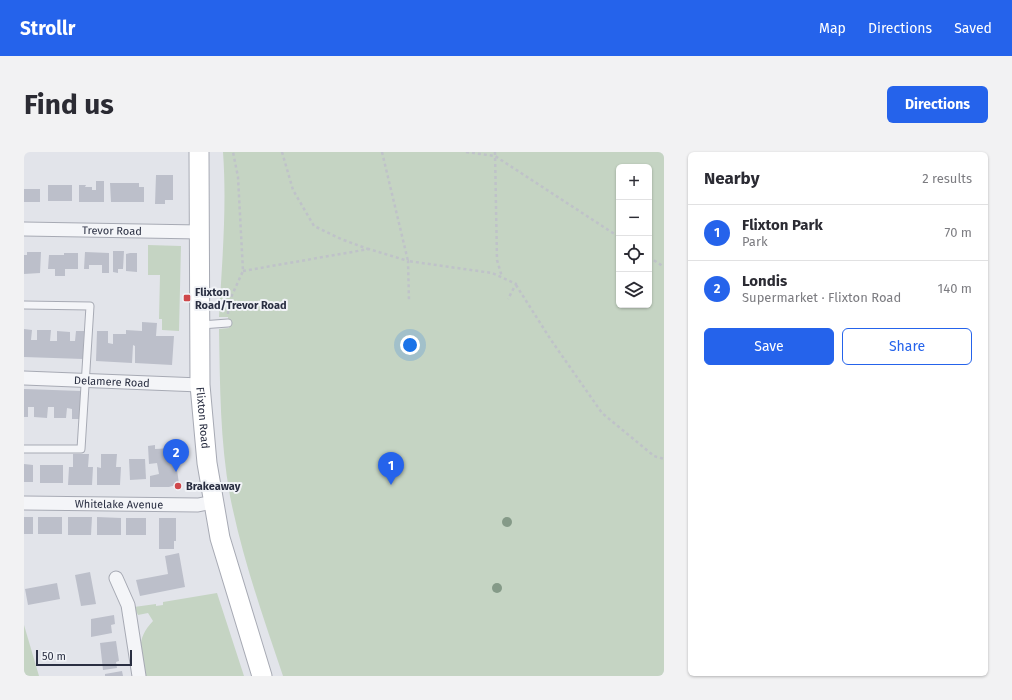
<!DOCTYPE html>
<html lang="en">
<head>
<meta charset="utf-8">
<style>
  :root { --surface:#fff; --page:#f2f2f3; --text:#2b2b33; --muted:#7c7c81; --line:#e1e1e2; --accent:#2563eb }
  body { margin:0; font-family:"Fira Sans",sans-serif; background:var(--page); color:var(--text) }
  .controls { position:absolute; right:12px; top:12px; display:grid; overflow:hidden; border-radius:6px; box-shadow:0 1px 3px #0004 }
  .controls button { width:36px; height:36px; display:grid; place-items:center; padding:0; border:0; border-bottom:1px solid var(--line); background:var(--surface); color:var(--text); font:20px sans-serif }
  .scale { position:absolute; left:12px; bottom:10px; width:96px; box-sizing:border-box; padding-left:4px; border:2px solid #2a2f42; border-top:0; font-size:11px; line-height:14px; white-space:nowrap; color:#2a2f42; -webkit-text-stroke:3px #f1f3f7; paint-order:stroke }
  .you { position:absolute; left:386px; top:193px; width:14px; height:14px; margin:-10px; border:3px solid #fff; border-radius:50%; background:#1a73e8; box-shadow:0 0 0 6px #1a73e833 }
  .badge { display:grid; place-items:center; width:26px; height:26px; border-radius:50%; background:var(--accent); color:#fff; font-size:13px; font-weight:700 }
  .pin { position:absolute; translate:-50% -33px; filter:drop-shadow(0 1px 2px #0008) }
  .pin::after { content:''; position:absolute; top:21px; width:14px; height:12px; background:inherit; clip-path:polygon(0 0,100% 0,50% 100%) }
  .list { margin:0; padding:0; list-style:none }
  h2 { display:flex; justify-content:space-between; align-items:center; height:52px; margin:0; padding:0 16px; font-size:17px }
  h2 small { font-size:13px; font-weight:400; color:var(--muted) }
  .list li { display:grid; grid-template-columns:26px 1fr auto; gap:12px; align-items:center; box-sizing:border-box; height:56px; padding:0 16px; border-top:1px solid var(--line) }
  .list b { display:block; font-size:15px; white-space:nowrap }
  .list p { margin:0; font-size:13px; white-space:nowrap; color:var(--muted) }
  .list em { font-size:13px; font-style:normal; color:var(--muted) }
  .actions { display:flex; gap:8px; padding:12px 16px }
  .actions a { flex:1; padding:9px 0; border:1px solid var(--accent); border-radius:6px; text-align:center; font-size:14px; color:var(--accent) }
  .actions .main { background:var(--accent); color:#fff }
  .icon { flex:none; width:22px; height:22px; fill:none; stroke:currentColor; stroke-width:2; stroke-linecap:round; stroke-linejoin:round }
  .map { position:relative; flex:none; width:640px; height:524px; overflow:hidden; border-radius:6px }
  header { display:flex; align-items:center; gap:24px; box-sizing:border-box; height:56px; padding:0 20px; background:var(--accent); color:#fff }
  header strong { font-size:19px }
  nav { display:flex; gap:22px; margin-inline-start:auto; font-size:14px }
  .intro { display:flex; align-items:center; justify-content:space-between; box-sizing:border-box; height:96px; padding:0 24px }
  h1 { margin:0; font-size:28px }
  .button { padding:10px 18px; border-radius:6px; background:var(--accent); color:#fff; font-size:14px; font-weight:700 }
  main { display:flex; gap:24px; padding:0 24px }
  aside { flex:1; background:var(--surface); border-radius:6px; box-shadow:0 1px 3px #0004 }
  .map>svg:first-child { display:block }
</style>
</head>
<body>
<header>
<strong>Strollr</strong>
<nav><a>Map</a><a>Directions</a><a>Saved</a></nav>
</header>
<div class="intro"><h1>Find us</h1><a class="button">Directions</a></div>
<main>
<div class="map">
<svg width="640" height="524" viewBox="0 0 640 524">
  <rect width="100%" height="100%" fill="#e2e4ea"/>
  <g fill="#c5d4c3" fill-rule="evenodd">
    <path d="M199 0H640V524H259C239 465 218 405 206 344 196 289 196 233 195 177L205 176 204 165H195C198 111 203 55 199 0ZM595 15H625V153H595Z"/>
    <polygon points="124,93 157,94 155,179 138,178 138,167 135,167 136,123 124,123"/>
    <path d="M193 441 220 524H120C117 500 111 488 129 469L124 461 114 463 110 455 132 452V454L139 453V450Z"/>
    <polygon points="0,473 15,524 0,524"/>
  </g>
  <g fill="#bcbfca">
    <polygon points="132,23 149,23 149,48 141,48 141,52 131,52"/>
    <polygon points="72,29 80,29 80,50 55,50 55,33 62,33 61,35 68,35 68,38 72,38"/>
    <polygon points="86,31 115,31 115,35 120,35 120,50 87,50"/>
    <rect x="24" y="33" width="24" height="16"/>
    <rect x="0" y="37" width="16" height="13"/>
    <polygon points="89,99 100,99 99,117 94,117 94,121 89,120"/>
    <polygon points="3,100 17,100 16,121 0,122 0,103 3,103"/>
    <polygon points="61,100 85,101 85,121 78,121 78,113 65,113 65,117 60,117"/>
    <polygon points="40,101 54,101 54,117 41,117 41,124 31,124 31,117 24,117 25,103 40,103"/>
    <polygon points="106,101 113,101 113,120 102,119 102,102"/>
    <polygon points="118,170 133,171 132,184 150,184 148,213 111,211 111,194 109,193 108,211 72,209 73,179 84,179 84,191 89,192 89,182 102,182 102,178 118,179"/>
    <polygon points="0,177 8,178 7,188 13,188 13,178 27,178 26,189 33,189 33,179 46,180 46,189 51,189 52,179 60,179 59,207 0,205"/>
    <polygon points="0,237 58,239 57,267 48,267 48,257 43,256 42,266 30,266 30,255 24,255 23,266 10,265 10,255 4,255 4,265 0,265"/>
    <polygon points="131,293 131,297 150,296 155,332 145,335 126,335 126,324 135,322 133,311 125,312 124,294"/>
    <polygon points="49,302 65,302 64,315 69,315 68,333 44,333 45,315 49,315"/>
    <polygon points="77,302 93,302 92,315 97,315 96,333 73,333 73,315 77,316"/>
    <polygon points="105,307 121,307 122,327 106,328"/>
    <polygon points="0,312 9,313 9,330 0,330"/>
    <rect x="16" y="313" width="23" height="18"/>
    <rect x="0" y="365" width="9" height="17"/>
    <rect x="14" y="365" width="24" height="17"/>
    <polygon points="44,365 68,365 67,383 44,383"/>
    <polygon points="73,365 97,366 97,383 73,383"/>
    <rect x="102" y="366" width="20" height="17"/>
    <polygon points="135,366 152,366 152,389 150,389 150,397 135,397"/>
    <polygon points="155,401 161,435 116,444 112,428 144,422 141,404"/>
    <polygon points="66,420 72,452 57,454 51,423"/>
    <polygon points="33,431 36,447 4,453 1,437"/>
    <polygon points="90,463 91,472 87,473 88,481 67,485 67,467"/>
    <polygon points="92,489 95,509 92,510 93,516 79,518 76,491"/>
    <polygon points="98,519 99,524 81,524 81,522"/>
  </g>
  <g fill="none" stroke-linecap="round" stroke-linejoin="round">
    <defs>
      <g id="lane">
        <polyline points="0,153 66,154 57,297 0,297"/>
        <polyline points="177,173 204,171"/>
      </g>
      <g id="street">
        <path id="s1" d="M0 77 176 80"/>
        <path id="s2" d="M0 226 176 233"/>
        <path id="s3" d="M0 351 174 353 189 350"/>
        <polyline points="92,426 104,453 115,524"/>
      </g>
      <g id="secondary">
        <path id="s4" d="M175 0 176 233 183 311 196 386 238 524"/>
      </g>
    </defs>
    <use href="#lane" stroke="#a7aab4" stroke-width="9"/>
    <use href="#street" stroke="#a7aab4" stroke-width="15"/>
    <use href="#secondary" stroke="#a7aab4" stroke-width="21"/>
    <g stroke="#bfc2c9" stroke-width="2.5" stroke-dasharray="3 3" stroke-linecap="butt">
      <polyline points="258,0 269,38 290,74 317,87 344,97"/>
      <polyline points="358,0 384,109 468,121 492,132 484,147"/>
      <polyline points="442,0 471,4 595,85"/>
      <polyline points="471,0 473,108 478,125"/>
      <polyline points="625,105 640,115"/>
      <polyline points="219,119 345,97 384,109 385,149"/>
      <polyline points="492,133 527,188 578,261 630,304 640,307"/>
      <polyline points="204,162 204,152 219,119 214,25 209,0"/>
    </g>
    <use href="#lane" stroke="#f4f5f8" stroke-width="7"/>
    <use href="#street" stroke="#f4f5f8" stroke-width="13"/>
    <use href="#secondary" stroke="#fff" stroke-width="19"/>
  </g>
  <g fill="#859a88">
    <circle cx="483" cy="370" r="5"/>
    <circle cx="473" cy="436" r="5"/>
  </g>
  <g fill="#cf474b" stroke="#f1f3f7" stroke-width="1.5">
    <rect x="159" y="142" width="8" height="8" rx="2"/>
    <circle cx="154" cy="334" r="4"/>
  </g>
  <g text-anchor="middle" stroke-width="4" stroke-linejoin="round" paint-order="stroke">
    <g font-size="11" fill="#2a2f42" stroke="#f1f3f7">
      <text dy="4" stroke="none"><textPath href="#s1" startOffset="88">Trevor Road</textPath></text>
      <text dy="4" stroke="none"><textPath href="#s2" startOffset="88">Delamere Road</textPath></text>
      <text dy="4" stroke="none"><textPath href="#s4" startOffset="266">Flixton Road</textPath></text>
      <text dy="4" stroke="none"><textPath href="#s3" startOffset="95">Whitelake Avenue</textPath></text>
    </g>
    <g font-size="11" font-weight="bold" fill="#2a2f42" stroke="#f1f3f7" text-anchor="start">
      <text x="171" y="144">Flixton<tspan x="171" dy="13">Road/Trevor Road</tspan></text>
      <text x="162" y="338">Brakeaway</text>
    </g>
  </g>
</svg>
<div class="controls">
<button>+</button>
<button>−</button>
<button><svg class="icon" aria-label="locate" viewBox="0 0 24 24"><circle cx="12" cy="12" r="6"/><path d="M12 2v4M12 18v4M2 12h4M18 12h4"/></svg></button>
<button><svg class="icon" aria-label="layers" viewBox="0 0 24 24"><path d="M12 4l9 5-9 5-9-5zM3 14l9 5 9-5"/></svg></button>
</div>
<div class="scale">50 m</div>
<div class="you"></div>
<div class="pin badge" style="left:367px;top:333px">1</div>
<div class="pin badge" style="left:152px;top:320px">2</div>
</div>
<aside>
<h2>Nearby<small>2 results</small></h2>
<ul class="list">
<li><span class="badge">1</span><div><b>Flixton Park</b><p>Park</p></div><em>70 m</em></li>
<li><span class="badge">2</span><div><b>Londis</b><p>Supermarket · Flixton Road</p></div><em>140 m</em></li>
</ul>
<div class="actions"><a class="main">Save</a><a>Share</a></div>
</aside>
</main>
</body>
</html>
